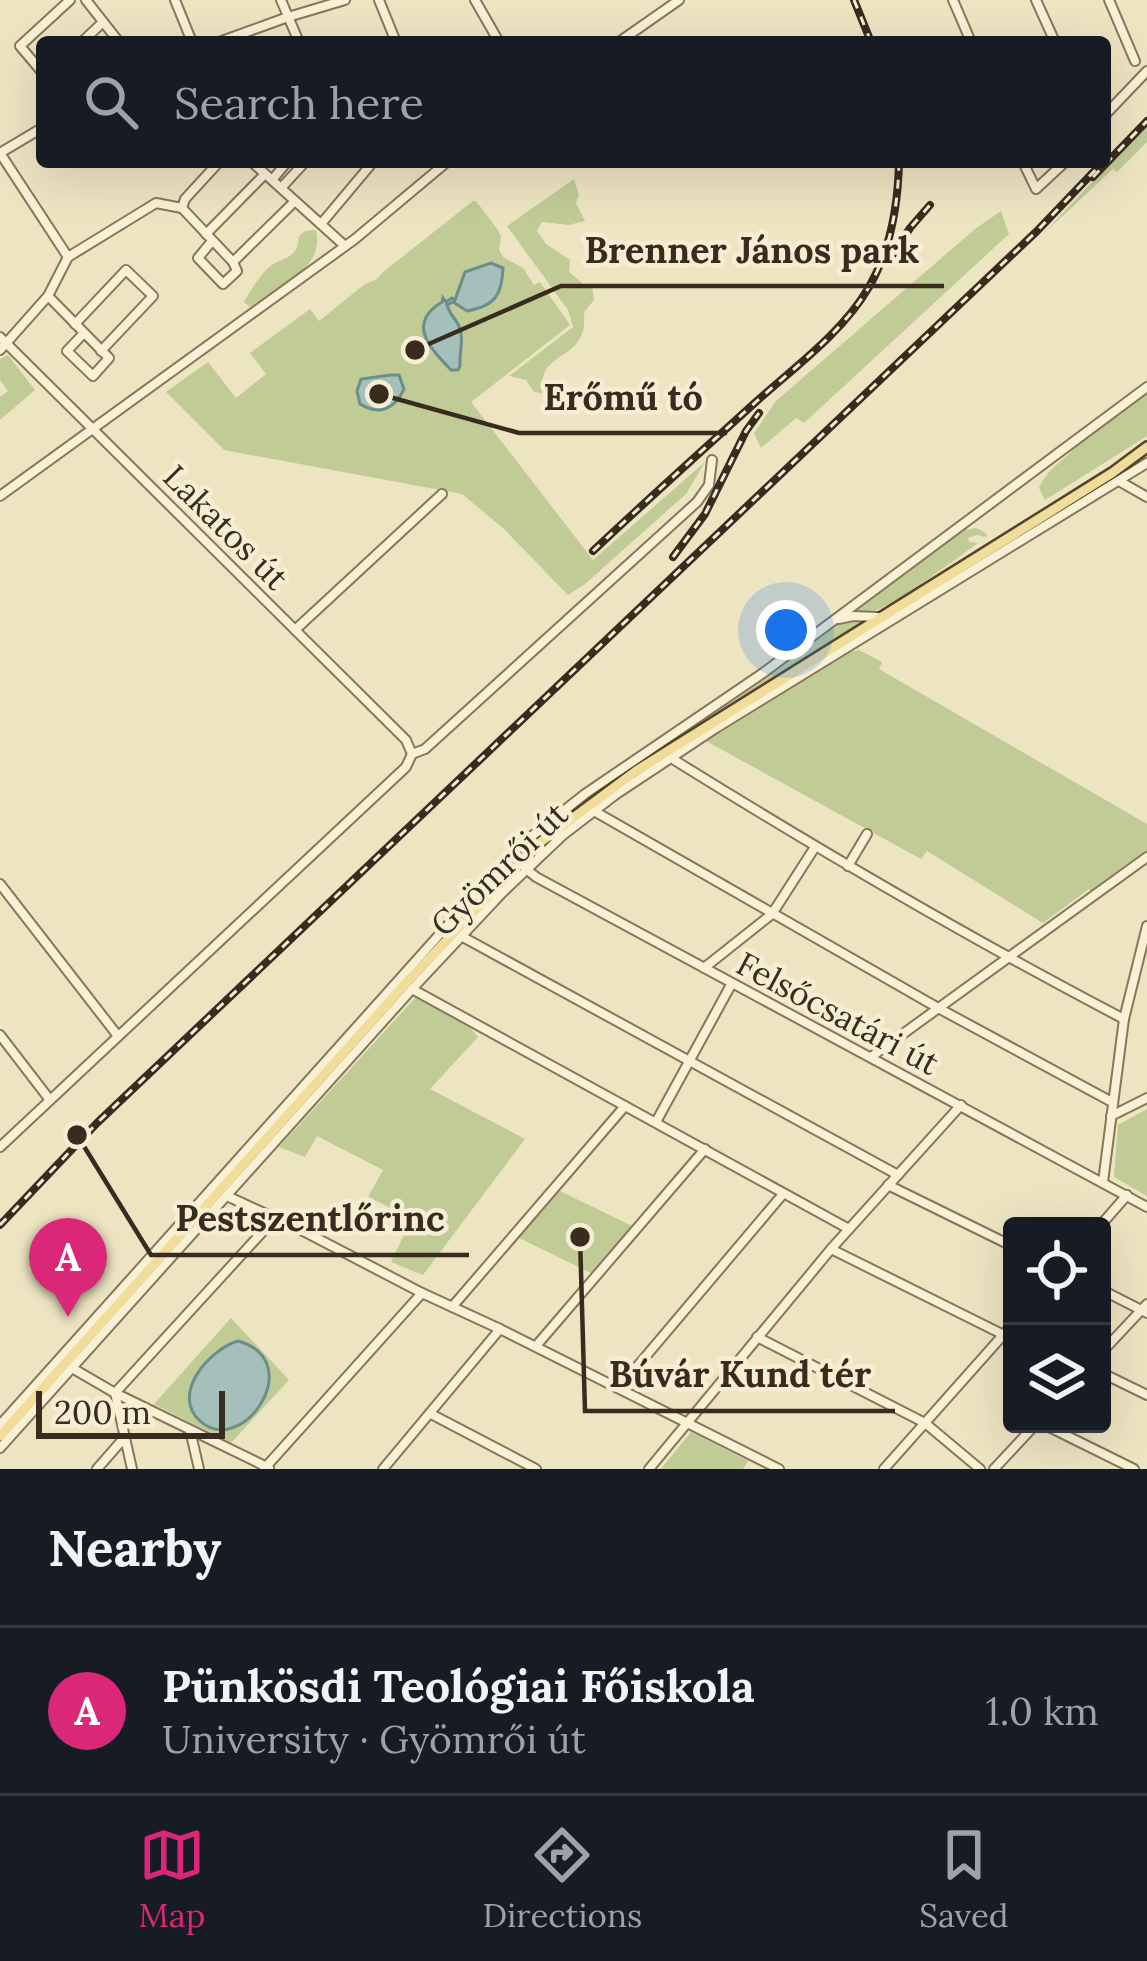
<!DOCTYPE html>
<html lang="en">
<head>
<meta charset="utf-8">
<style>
  :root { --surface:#171b24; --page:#20242c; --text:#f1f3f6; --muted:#9ea1a6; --line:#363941; --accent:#db2777 }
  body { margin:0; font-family:Lora,serif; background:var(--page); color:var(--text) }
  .controls { position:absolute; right:36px; bottom:36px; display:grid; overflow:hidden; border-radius:12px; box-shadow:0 12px 48px #0002 }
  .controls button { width:108px; height:108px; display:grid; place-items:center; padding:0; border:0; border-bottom:3px solid var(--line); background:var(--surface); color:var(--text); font:60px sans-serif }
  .scale { position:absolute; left:36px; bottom:30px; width:189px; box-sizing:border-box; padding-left:12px; border:6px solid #372c1e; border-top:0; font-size:33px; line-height:42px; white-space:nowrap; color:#372c1e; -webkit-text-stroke:9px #f5eed2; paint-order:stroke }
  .you { position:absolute; left:786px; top:630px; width:42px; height:42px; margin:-30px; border:9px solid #fff; border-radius:50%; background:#1a73e8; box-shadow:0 0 0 18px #1a73e833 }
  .badge { display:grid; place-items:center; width:78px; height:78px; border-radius:50%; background:var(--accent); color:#fff; font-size:39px; font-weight:700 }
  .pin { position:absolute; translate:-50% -99px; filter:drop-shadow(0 3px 6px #0008) }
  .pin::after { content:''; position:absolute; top:63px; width:42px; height:36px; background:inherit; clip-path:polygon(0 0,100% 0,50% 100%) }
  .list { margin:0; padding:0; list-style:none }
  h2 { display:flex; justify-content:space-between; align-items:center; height:156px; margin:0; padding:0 48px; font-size:51px }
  h2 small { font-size:39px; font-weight:400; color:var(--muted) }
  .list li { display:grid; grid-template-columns:78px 1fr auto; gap:36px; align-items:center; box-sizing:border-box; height:168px; padding:0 48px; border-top:3px solid var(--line) }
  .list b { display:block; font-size:45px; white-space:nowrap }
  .list p { margin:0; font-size:39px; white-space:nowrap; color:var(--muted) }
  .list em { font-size:39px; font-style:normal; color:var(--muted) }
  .icon { flex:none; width:66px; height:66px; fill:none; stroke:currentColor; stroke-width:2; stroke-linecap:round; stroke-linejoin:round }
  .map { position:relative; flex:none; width:1147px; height:1469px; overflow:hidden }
  .search { position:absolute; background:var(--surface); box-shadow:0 12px 48px #0002; left:36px; right:36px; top:36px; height:132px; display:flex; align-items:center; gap:30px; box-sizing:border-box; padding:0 42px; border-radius:12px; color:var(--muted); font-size:45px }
  .sheet { height:324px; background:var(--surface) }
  nav { display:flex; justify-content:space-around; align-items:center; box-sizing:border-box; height:168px; border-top:3px solid var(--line); background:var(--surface); font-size:33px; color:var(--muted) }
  nav a { display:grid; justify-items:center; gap:6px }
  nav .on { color:var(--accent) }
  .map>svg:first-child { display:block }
</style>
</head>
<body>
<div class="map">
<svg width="1147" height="1469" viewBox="0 0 1147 1469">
  <rect width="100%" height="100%" fill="#ede4c2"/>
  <g fill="#c0cb96">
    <polygon points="1147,124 1147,142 1117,172 1113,169 1042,235"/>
    <path d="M574 179 579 195 576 203 585 221 569 225 542 222 537 231 546 244 570 260 569 272 583 284 592 286 594 300 584 312C589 364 537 347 542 393L534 392 526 380 509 376 573 327 568 310 507 226Z"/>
    <polygon points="473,201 476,201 498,230 501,237 499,250 503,257 523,268 534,285 540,282 570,325 471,402 593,560 705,462 686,494 585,584 568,595 504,529 462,494 224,450 166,392 208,362 236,398 266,374 250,353 310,309 319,321 365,284 376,280 383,272"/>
    <polygon points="1001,211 1009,234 804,423 796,418 761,448 754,433 776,401 975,229"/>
    <path d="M316 230C326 268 277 289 250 307L244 302C250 291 258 278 267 269 283 254 297 263 299 236L305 231Z"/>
    <polygon points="8,355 35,390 0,420 0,397 8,391 0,380 0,359"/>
    <path d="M1147 392V436L1045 500 1039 488C1047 468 1066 460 1079 443Z"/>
    <path d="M976 528 986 533 987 537 977 535 968 538 969 542 978 543C956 559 894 606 871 612 863 614 859 612 851 611L964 530Z"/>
    <polygon points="863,621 710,718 709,717 828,629 837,623"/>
    <polygon points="859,650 882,662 879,669 1147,824 1147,854 1093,894 1089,889 1043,923 927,851 921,859 706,741 851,652"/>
    <polygon points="416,997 464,1021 478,1037 430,1089 525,1139 423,1275 391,1262 412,1218 368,1197 383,1170 317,1136 305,1157 279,1147"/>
    <polygon points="1147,1109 1147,1196 1114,1177 1118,1125"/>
    <polygon points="560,1191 632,1226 591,1273 519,1238"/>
    <polygon points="231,1318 289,1380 231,1443 154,1404"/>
    <polygon points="691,1432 748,1461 743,1469 661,1469"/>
  </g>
  <g fill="#a5c0ba" stroke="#6c8e88" stroke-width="3">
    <path d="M491 263 503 268C502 295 495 306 467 311L453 302 447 305C450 316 457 319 460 329 464 340 459 354 460 366L458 370H451C430 348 406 324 442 302L443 298 446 302 452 298 455 300 465 272Z"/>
    <path d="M391 375H399L404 389C395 409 379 416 360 404L357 391 361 379Z"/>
    <path d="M238 1341C309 1361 242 1459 200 1421 170 1394 210 1349 238 1341Z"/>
  </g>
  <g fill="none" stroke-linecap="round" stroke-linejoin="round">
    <defs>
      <g id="minor">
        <polyline points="86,0 119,42"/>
        <polyline points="175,0 192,42"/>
        <polyline points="281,0 299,42"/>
        <polyline points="379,0 396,42"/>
        <polyline points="475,0 499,42"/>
        <polyline points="953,0 971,42"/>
        <polyline points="1036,0 1055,42"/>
        <polyline points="1109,0 1135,61"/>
        <polyline points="82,42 103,22"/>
        <polyline points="219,42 288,17 345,0"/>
        <polyline points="619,42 679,0"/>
        <polyline points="42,72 20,46 70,0"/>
        <polyline points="1105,115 1147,71"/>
        <polyline points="0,153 68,257"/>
        <polyline points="0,153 42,128"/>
        <polyline points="252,162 345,246"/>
        <polyline points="1023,162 1036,189 1065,162"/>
        <polyline points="272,180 287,162"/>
        <polyline points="281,188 305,162"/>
        <polyline points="182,208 185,199 219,162"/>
        <polyline points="321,224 373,162"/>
        <polyline points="206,234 265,174"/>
        <polyline points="212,241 198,258 223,284 237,271 233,262"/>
        <polyline points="48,296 109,358 93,376 67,351 84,333"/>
        <polyline points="75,324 126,270 153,296 101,351"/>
        <polyline points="0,337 406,740 412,754"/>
        <polyline points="0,350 48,296 68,257 156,203 182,208 233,262 295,201"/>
        <polyline points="1119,481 1147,497"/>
        <polyline points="0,496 355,239 447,162"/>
        <polyline points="839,619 853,616 877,617"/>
        <polyline points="295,630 442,494"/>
        <polyline points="412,754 425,749 697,502 709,485 712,460"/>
        <path d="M671 758C819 850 969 938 1124 1019"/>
        <polyline points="594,811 940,1009 1112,1102"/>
        <polyline points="848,866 867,834"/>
        <polyline points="525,868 536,877 1147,1207"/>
        <polyline points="0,884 118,1036"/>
        <polyline points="461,936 898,1175"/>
        <polyline points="704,968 772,914 815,847"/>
        <polyline points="412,989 849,1229"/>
        <polyline points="0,1035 50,1100"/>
        <polyline points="871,1057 1147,857"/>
        <polyline points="1111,1116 1147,1098"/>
        <polyline points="656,1122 732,983"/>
        <polyline points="0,1147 406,767 412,754"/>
        <polyline points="1103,1182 1124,1019 1147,926"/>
        <polyline points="888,1185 1012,1246"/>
        <polyline points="227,1196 305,1232 422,1293 500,1329 779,1469"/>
        <polyline points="1100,1226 1127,1195"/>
        <polyline points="831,1249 1012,1339"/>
        <polyline points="1102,1290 1147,1313"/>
        <polyline points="452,1307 625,1106"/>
        <polyline points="757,1337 925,1423 980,1469"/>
        <polyline points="536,1346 705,1149"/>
        <polyline points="1102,1352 1147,1304"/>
        <polyline points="72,1368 115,1393 269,1468"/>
        <polyline points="1102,1373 1147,1395"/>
        <polyline points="619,1388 783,1194"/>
        <polyline points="431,1414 536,1469"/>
        <polyline points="1043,1424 1134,1469"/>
        <polyline points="0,1425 517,848 585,794 763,673 1147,387"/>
        <polyline points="190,1430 199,1469"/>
        <polyline points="0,1448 412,989 502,893 563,835 615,795 716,728 1147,463"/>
        <polyline points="97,1469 124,1438"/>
        <polyline points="132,1469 115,1393 276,1217"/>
        <polyline points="264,1469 422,1293"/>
        <polyline points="383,1469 500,1329"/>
        <polyline points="649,1469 831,1249 961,1105"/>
        <polyline points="884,1469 1012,1325"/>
        <polyline points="994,1469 1036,1424"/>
      </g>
      <polyline id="major" points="0,1436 406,983 538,844 636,771 1112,473 1147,447"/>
    </defs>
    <use href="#minor" stroke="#87765a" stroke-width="12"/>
    <use href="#major" stroke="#54432e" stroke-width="14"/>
    <use href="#minor" stroke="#f8f1d5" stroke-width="8"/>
    <use href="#major" stroke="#f0dd9a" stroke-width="9"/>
    <defs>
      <g id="rail">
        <polyline points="854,0 871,42"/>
        <polyline points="1093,177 1147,121"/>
        <polyline points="892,256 910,228 930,205"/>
        <path d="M593 551C647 500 703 450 758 400 796 366 843 332 869 287 891 249 898 206 899 162"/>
        <polyline points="673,557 705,514 746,431 759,413"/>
        <polyline points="0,1225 97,1123 1037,231 1103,162"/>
      </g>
    </defs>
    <use href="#rail" stroke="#372c1e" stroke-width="8"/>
    <use href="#rail" stroke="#f5eed2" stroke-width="3" stroke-dasharray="9" stroke-linecap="butt"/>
    <defs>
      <polyline id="minor-bridge" points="515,858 524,867"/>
    </defs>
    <use href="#minor-bridge" stroke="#87765a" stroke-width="12" stroke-linecap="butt"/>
    <use href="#minor-bridge" stroke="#f8f1d5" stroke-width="8"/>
  </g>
  <g text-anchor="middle" stroke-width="9" stroke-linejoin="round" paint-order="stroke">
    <g font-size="33" fill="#372c1e" stroke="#f5eed2">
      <text transform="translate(226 527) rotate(45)" y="12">Lakatos út</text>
      <text transform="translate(499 869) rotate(-44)" y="12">Gyömrői út</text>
      <text transform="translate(838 1013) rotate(28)" y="12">Felsőcsatári út</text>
    </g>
  </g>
  <path fill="none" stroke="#372c1e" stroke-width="4.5" d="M415 350L561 286H944M379 394L519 433H727M77 1135L151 1255H469M580 1237L585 1411H895"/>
  <g fill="#372c1e" stroke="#f5eed2" stroke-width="4.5">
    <circle cx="415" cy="350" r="12"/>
    <circle cx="379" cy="394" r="12"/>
    <circle cx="77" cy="1135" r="12"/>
    <circle cx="580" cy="1237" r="12"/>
  </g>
  <g font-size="36" text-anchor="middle" font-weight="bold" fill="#372c1e" stroke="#f5eed2" stroke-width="9" stroke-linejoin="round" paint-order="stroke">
    <text x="752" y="263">Brenner János park</text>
    <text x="623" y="410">Erőmű tó</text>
    <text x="310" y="1231">Pestszentlőrinc</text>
    <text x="740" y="1387">Búvár Kund tér</text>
  </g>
</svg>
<div class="controls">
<button><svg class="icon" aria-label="locate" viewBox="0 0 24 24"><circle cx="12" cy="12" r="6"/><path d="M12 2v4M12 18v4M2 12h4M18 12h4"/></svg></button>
<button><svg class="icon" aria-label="layers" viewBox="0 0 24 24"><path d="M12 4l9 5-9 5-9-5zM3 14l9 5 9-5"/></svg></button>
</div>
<div class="scale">200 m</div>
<div class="you"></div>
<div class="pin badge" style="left:68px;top:1317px">A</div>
<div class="search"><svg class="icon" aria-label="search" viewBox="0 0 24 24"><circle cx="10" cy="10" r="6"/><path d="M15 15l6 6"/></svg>Search here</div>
</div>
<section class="sheet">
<h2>Nearby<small></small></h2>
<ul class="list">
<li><span class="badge">A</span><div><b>Pünkösdi Teológiai Főiskola</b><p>University · Gyömrői út</p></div><em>1.0 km</em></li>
</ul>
</section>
<nav>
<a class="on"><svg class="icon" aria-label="map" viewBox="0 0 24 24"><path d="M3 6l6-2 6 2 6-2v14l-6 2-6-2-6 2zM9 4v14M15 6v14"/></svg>Map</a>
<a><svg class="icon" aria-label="directions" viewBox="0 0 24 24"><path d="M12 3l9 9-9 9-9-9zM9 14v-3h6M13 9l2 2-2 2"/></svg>Directions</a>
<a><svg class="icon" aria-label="saved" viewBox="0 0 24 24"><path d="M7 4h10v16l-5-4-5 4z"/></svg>Saved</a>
</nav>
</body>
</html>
